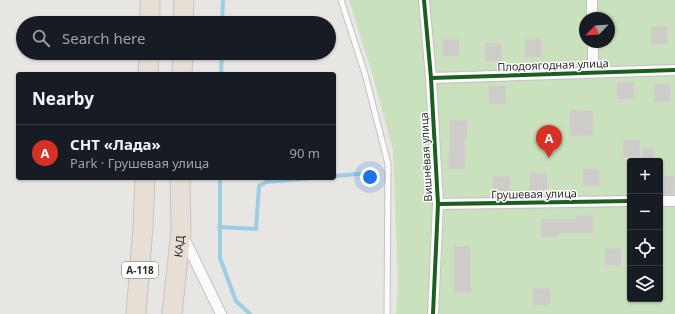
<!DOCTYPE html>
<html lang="en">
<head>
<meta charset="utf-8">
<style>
  :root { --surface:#171b24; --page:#242831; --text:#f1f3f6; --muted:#9ea1a6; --line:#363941; --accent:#d93025 }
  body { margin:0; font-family:"Noto Sans",sans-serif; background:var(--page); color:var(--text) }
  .controls { position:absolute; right:12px; bottom:12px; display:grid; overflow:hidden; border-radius:4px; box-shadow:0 1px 3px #0004 }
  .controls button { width:36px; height:36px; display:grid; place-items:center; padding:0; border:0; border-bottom:1px solid var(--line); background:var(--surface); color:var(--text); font:20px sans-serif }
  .compass { position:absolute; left:579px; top:12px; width:36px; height:36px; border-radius:50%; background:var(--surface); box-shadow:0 1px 3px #0004; rotate:245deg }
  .you { position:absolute; left:370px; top:177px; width:14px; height:14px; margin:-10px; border:3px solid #fff; border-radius:50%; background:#1a73e8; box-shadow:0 0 0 6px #1a73e833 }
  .badge { display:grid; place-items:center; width:26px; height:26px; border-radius:50%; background:var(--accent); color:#fff; font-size:13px; font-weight:700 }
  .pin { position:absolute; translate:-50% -33px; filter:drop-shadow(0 1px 2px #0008) }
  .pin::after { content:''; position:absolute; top:21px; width:14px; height:12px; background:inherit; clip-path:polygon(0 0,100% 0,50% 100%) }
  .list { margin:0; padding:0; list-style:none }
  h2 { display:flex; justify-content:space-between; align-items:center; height:52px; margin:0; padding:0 16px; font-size:17px }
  h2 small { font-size:13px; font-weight:400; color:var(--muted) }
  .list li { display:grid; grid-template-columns:26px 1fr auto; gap:12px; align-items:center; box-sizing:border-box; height:56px; padding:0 16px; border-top:1px solid var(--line) }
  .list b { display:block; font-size:15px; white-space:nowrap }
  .list p { margin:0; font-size:13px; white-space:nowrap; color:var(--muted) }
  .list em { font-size:13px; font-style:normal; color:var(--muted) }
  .icon { flex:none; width:22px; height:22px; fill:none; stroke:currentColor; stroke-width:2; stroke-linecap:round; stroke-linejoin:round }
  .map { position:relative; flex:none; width:675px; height:314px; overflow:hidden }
  .search { position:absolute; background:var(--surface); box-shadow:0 1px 3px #0004; left:16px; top:16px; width:320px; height:44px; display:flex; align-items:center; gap:10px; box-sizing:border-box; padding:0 14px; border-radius:22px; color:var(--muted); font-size:15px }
  .panel { position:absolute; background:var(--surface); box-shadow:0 1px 3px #0004; left:16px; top:72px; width:320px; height:108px; border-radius:4px }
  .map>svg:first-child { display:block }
</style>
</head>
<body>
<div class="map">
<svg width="675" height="314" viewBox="0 0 675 314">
  <rect width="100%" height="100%" fill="#e8e6e2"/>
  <path fill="#cae1be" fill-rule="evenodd" d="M349 0H675V314H396L398 282 393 150 372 73ZM585 18H609V42H585ZM630 161H660V299H630Z"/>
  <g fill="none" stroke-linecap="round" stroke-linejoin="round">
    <g stroke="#9ccde3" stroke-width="4">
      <polyline points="222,23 223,0"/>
      <polyline points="221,74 222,53"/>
      <polyline points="334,176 370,173"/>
      <polyline points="220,178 220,258 236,301 250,314"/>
      <polyline points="219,227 256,229 259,186 266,182 311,178"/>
    </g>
  </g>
  <g fill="#cdccc9" stroke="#d3d1ce">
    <polygon points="667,26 668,44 651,44 651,27"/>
    <polygon points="442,39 459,39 459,56 443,56"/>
    <polygon points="525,39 541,39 542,57 525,57"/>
    <polygon points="485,43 501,43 502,61 485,61"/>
    <rect x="617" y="82" width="17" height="17"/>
    <rect x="654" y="84" width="16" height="18"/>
    <polygon points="489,86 505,86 506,104 489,104"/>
    <polygon points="570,110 593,111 592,136 570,135"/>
    <polygon points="450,120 467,120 467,138 464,138 465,169 448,169 448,152 450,152"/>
    <rect x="623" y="140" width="17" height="17"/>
    <rect x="642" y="149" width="12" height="12"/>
    <polygon points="583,169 599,169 600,186 583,186"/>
    <polygon points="530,173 547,173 547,190 530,191"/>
    <polygon points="493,176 510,176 510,193 493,194"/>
    <rect x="664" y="176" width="11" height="18"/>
    <polygon points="593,215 593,233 558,233 558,237 541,237 541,219 576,219 576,216"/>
    <polygon points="470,246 471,292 454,293 454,247"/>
    <rect x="605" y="248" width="16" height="17"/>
    <polygon points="533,288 550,288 550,305 534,305"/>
  </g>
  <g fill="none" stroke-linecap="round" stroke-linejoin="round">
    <defs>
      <polyline id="lane" points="341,0 365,74 388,164 387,314"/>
      <g id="street">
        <polyline points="424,0 431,78 438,204 433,314"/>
        <polyline points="592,0 592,18"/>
        <polyline points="593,42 593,72"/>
        <polyline points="431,78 675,70"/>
        <polyline points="660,201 675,201"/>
        <polyline points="438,204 630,201"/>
        <polyline points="183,236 221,314"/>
      </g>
      <g id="highway">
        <polyline points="150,23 150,0"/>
        <polyline points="183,23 184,0"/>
        <polyline points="148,74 149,53"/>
        <polyline points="182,74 183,53"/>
        <polyline points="136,314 143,227 145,178"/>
        <path id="s1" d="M172 314 181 231 180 178"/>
      </g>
    </defs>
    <use href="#lane" stroke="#c2c2c1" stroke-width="7"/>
    <use href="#street" stroke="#c2c2c1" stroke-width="12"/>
    <use href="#highway" stroke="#c5c4c2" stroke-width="21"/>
    <use href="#lane" stroke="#fcfbfb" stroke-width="5"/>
    <use href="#street" stroke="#fcfbfb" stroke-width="10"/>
    <use href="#highway" stroke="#e7ded6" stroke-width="19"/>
    <defs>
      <g id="cycleway">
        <polyline points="424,0 431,78 438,204 433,314"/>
        <polyline points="431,78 675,70"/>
        <polyline points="438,204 630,201"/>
      </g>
    </defs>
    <use href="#cycleway" stroke="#fff" stroke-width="6"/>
    <use href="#cycleway" stroke="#1b5e20" stroke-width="4"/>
  </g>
  <g text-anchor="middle" stroke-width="3" stroke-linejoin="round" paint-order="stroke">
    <rect fill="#fff" stroke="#6b6b6b" stroke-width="1" x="122" y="262" width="36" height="16" rx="3"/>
    <g font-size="10" font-weight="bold" fill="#2b2b2b">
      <text x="140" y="274">А-118</text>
    </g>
    <g font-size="11" fill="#2b2b2b" stroke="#fff">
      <text transform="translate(553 65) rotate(-2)" y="4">Плодоягодная улица</text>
      <text transform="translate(426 157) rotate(-93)" y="4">Вишнёвая улица</text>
      <text transform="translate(534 194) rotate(-1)" y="4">Грушевая улица</text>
      <text dy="4" stroke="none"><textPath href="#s1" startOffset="68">КАД</textPath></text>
    </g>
  </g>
</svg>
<div class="controls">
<button>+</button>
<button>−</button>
<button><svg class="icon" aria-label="locate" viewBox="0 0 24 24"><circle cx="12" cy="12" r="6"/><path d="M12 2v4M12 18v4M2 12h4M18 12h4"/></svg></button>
<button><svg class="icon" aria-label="layers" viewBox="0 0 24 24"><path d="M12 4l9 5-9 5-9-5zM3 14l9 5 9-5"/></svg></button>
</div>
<svg class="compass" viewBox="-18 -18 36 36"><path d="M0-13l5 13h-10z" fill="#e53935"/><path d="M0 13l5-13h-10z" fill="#9ea1a6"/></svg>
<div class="you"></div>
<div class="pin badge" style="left:549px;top:158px">A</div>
<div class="search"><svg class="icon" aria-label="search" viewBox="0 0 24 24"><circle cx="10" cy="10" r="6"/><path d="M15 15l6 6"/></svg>Search here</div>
<section class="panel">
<h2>Nearby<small></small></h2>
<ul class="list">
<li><span class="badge">A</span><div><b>СНТ «Лада»</b><p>Park · Грушевая улица</p></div><em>90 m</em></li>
</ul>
</section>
</div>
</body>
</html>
